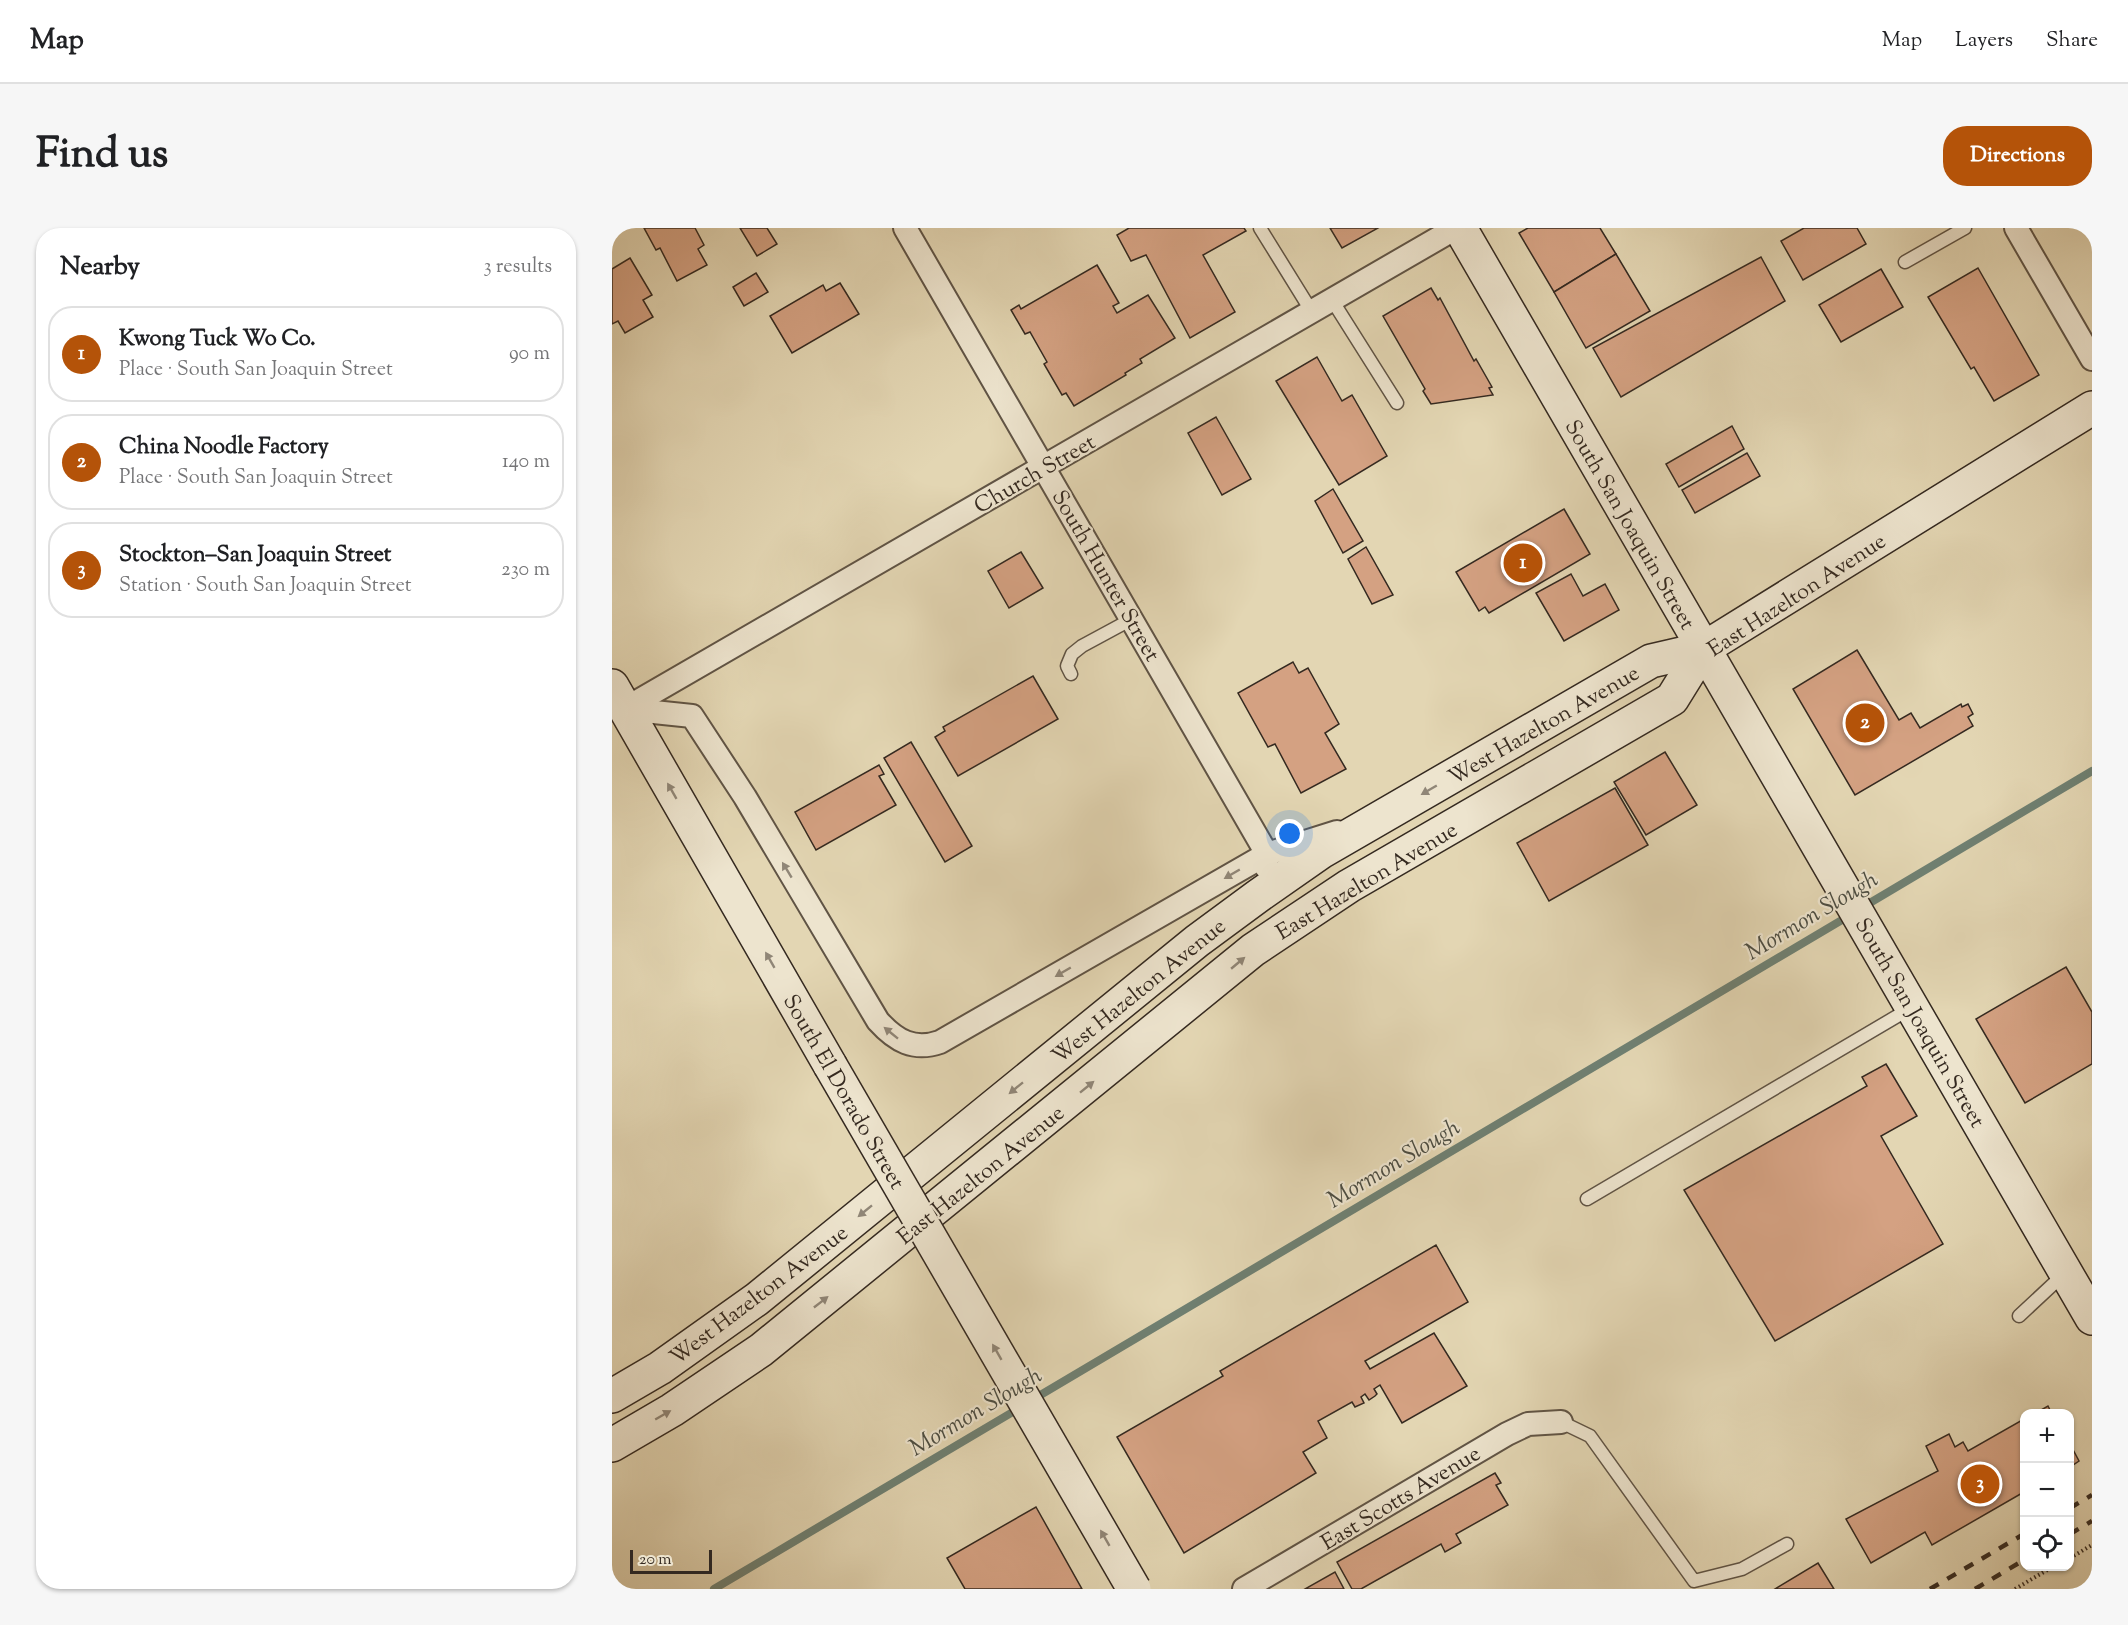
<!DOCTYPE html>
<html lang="en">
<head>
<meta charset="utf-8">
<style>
  :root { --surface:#fff; --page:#f6f6f6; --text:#202124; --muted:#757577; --line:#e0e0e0; --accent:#b45309 }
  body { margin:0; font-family:"Sorts Mill Goudy",serif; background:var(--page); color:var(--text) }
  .controls { position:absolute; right:18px; bottom:18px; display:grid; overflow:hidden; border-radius:12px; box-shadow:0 2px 4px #0004 }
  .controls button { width:54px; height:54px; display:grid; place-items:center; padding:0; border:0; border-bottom:2px solid var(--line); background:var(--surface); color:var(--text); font:30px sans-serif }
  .scale { position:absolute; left:18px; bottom:15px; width:82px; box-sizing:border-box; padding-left:6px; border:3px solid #342920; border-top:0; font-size:16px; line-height:21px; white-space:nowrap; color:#342920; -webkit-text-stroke:4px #ede4ce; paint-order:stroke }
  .you { position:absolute; left:678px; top:606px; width:21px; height:21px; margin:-15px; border:4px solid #fff; border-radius:50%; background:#1a73e8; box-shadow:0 0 0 9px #1a73e833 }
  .badge { display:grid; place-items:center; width:39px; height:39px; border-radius:50%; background:var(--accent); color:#fff; font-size:20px; font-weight:700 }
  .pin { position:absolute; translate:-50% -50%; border:3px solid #fff; box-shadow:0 2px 6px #0006 }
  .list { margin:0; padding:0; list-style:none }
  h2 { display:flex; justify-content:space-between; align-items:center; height:78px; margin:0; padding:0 24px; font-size:26px }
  h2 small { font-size:20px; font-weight:400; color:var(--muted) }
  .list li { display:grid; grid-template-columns:39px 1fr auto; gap:18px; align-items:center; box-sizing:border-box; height:96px; margin:0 12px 12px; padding:0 12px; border:2px solid var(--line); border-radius:24px }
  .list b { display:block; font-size:22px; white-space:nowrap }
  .list p { margin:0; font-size:20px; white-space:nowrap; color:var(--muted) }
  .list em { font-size:20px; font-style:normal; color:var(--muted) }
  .icon { flex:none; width:33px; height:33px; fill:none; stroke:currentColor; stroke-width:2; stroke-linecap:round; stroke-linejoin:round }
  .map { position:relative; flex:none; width:1480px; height:1361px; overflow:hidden; border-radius:24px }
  header { display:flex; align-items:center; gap:36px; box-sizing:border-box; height:84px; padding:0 30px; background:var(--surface); border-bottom:2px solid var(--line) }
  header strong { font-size:28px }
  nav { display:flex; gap:33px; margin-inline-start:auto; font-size:21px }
  .intro { display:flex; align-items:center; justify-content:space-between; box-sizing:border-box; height:144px; padding:0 36px }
  h1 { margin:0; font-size:42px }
  .button { padding:15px 27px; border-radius:24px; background:var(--accent); color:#fff; font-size:21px; font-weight:700 }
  main { display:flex; gap:36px; padding:0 36px }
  aside { flex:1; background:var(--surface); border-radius:24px; box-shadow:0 2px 4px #0004 }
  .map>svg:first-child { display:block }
</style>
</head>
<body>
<header>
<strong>Map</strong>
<nav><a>Map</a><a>Layers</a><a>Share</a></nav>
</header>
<div class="intro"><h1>Find us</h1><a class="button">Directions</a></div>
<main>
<aside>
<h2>Nearby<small>3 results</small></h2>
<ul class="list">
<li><span class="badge">1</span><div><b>Kwong Tuck Wo Co.</b><p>Place · South San Joaquin Street</p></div><em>90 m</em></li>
<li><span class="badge">2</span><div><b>China Noodle Factory</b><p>Place · South San Joaquin Street</p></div><em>140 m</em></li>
<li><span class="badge">3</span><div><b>Stockton–San Joaquin Street</b><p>Station · South San Joaquin Street</p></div><em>230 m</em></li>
</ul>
</aside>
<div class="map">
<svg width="1480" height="1361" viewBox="0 0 1480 1361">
  <rect width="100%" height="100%" fill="#e3d6b3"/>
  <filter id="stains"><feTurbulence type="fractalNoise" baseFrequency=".00333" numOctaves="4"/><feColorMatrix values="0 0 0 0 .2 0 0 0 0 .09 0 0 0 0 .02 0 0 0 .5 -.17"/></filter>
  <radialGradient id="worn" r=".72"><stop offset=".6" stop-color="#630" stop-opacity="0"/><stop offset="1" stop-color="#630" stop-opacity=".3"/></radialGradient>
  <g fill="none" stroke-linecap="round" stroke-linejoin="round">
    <g stroke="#6f8072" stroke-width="8">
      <polyline points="1251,679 1480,543"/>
      <polyline points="420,1172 1240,686"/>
      <polyline points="102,1361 409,1179"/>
    </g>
  </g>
  <g fill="#d4a182" stroke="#342920" stroke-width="1.5">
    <polygon points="32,0 83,0 92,17 86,21 95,37 65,53 48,20 44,22"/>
    <polygon points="128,0 155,0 165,16 145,28"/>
    <polygon points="517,0 632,0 634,3 591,27 623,84 578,110 534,27 519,33 505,7"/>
    <polygon points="718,0 766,0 730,20"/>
    <polygon points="916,0 988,0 1004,26 942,64 907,5"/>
    <polygon points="1192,0 1245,0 1254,16 1191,52 1169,13"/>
    <polygon points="1004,26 1038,83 974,120 942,64"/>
    <polygon points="1149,29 1173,73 1009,169 981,120"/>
    <polygon points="18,30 40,67 31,72 41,89 13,105 6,93 0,96 0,41"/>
    <polygon points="485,37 507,75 501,78 505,85 536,67 563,110 528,131 530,135 513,145 514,147 462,178 454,165 450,167 432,136 435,134 418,104 413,106 399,82 407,77 409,81"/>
    <polygon points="1366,40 1427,147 1382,173 1362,139 1359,141 1316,69"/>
    <polygon points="1269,41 1291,79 1229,114 1207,77"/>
    <polygon points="144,45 156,64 132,78 121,59"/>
    <polygon points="228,55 247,86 180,125 158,88 211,57 214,63"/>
    <polygon points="819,60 826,72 828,70 862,133 864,131 880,159 877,160 881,167 819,176 811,163 813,161 771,88"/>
    <polygon points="705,129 730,173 740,167 775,228 727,257 664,153"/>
    <polygon points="604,189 639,251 610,267 576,205"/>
    <polygon points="1120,198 1132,221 1067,259 1054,236"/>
    <polygon points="1135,225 1148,248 1083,285 1070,262"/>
    <polygon points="721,261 751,313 731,325 703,273"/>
    <polygon points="952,281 978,326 877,385 873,379 867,383 844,344"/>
    <polygon points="754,319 781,367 760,376 736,331"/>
    <polygon points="409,324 431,360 397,380 376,343"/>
    <polygon points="959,346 971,368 993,356 1007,382 952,413 924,365"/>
    <polygon points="1245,422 1287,492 1299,485 1308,500 1349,476 1350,479 1356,476 1361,486 1356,489 1361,498 1243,567 1181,461"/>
    <polygon points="681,434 687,445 696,440 727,496 713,505 734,541 689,565 663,516 656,519 626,465"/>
    <polygon points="421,448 446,491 346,548 323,509 333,503 331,499"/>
    <polygon points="299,514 360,618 333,634 272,530"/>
    <polygon points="1053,524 1085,577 1034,607 1002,554"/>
    <polygon points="267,537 272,546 267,548 284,577 204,622 183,584"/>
    <polygon points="1003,560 1036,617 937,673 905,615"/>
    <polygon points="1454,739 1480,784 1480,836 1413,875 1364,791"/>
    <polygon points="1274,836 1305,888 1269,908 1331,1016 1163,1113 1072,962 1255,858 1250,849"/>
    <polygon points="824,1017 856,1074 753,1133 758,1141 822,1105 855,1158 790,1195 768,1157 762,1161 765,1166 763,1168 757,1172 753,1166 749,1169 752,1175 743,1179 740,1174 706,1193 715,1210 691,1224 704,1245 572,1325 505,1209 611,1148 608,1143"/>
    <polygon points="1436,1178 1440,1186 1422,1186"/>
    <polygon points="1412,1191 1412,1264 1320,1317 1313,1304 1259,1335 1234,1291 1326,1243 1314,1218 1337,1206 1343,1219 1351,1214 1356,1223"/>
    <polygon points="1458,1216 1467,1233 1458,1239"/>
    <polygon points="883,1245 889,1255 884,1257 896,1277 844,1306 849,1315 833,1324 829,1316 749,1361 740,1361 725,1334"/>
    <polygon points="424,1279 470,1361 353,1361 335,1330"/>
    <polygon points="1206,1335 1222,1361 1163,1361"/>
    <polygon points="723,1344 732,1361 693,1361"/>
  </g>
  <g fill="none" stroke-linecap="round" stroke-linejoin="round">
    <defs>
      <g id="lane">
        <polyline points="648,0 700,84"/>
        <polyline points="1293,34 1353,0"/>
        <polyline points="720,72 785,175"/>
        <polyline points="459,446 455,438 460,426 470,418 520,391"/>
        <polyline points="975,971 1299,780"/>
        <polyline points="1407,1088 1452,1046"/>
        <polyline points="949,1194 978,1208 1082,1353 1130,1341 1175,1316"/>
      </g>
      <g id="street">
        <polyline points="293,0 655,626 654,639"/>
        <polyline points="1404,0 1480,131"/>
        <path d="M13 481 80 488 133 569 266 793C284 813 302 823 328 814L655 626 725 604"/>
        <polyline points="9,483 844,0"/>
        <polyline points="632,1361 895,1206 916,1196 949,1194"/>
      </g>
      <g id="secondary">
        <polyline points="848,0 1480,1090"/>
        <polyline points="0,458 218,837"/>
        <polyline points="0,1168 48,1140 145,1071 585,713 646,668 709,624 1039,433 1091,421"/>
        <polyline points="0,1217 60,1182 149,1122 641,722 737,658 1060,471 1091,421 1480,180"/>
      </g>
    </defs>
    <use href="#lane" stroke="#605445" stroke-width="15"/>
    <use href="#street" stroke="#605445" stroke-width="26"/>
    <use href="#secondary" stroke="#342920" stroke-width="36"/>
    <g stroke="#342920" stroke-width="4" stroke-dasharray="1.5 3" stroke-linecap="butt">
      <polyline points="1458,1330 1480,1317"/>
      <polyline points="1403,1361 1442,1338"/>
    </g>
    <use href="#lane" stroke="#ede4ce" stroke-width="12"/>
    <use href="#street" stroke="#ede4ce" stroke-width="22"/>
    <use href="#secondary" stroke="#ede4ce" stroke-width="33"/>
    <g stroke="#342920" stroke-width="4.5" stroke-dasharray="10 10" stroke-linecap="butt">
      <polyline points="1458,1280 1480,1267"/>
      <polyline points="1458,1306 1480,1293"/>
      <polyline points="1318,1361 1412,1306"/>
      <polyline points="1363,1361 1412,1332"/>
    </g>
    <defs>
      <polyline id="secondary-bridge" points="218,837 522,1361"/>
    </defs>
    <use href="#secondary-bridge" stroke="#342920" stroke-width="36" stroke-linecap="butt"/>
    <use href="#secondary-bridge" stroke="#ede4ce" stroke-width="33"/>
  </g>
  <defs><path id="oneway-solid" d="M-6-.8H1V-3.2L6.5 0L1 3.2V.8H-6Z" transform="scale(1.5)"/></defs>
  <g fill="#908677">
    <use href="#oneway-solid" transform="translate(817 562) rotate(150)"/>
    <use href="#oneway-solid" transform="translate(60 563) rotate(-120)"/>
    <use href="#oneway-solid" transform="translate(175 642) rotate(-121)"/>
    <use href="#oneway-solid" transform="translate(620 646) rotate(150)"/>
    <use href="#oneway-solid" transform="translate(158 732) rotate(-120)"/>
    <use href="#oneway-solid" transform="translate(626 735) rotate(-40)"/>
    <use href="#oneway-solid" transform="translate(451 744) rotate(150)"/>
    <use href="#oneway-solid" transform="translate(279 805) rotate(-141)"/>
    <use href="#oneway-solid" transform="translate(475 859) rotate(-39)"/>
    <use href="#oneway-solid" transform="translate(404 860) rotate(141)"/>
    <use href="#oneway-solid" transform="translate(253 983) rotate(141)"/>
    <use href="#oneway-solid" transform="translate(209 1074) rotate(-38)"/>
    <use href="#oneway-solid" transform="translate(385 1124) rotate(-120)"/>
    <use href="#oneway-solid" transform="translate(51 1187) rotate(-30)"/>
    <use href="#oneway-solid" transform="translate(493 1310) rotate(-120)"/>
  </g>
  <g text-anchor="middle" stroke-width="4.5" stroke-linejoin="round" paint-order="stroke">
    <g font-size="22" fill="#342920" stroke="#ede4ce">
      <text transform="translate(422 245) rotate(-30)" y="8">Church Street</text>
      <text transform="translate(1019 296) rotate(60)" y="8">South San Joaquin Street</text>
      <text transform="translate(495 347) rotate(60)" y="8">South Hunter Street</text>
      <text transform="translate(1184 366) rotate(-33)" y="8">East Hazelton Avenue</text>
      <text transform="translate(931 496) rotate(-30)" y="8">West Hazelton Avenue</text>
      <text transform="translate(754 652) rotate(-31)" y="8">East Hazelton Avenue</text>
      <text transform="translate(526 762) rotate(-39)" y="8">West Hazelton Avenue</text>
      <text transform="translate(1309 794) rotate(60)" y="8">South San Joaquin Street</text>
      <text transform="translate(233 863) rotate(60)" y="8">South El Dorado Street</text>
      <text transform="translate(368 946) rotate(-39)" y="8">East Hazelton Avenue</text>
      <text transform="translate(146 1066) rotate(-37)" y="8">West Hazelton Avenue</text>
      <text transform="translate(788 1269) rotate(-31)" y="8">East Scotts Avenue</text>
    </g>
    <g font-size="24" font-style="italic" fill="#4c4d42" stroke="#ede4ce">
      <text transform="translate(1199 687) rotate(-31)" y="8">Mormon Slough</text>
      <text transform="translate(781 935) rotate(-31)" y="8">Mormon Slough</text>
      <text transform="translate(363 1183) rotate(-31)" y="8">Mormon Slough</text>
    </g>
  </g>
  <rect width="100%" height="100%" filter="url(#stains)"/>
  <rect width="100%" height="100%" fill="url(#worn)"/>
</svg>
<div class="controls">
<button>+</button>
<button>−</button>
<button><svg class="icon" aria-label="locate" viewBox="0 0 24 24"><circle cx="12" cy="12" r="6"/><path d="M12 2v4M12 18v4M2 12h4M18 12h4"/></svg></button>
</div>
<div class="scale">20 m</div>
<div class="you"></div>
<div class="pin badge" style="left:911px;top:335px">1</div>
<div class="pin badge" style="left:1253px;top:495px">2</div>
<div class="pin badge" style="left:1368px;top:1256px">3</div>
</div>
</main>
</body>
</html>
